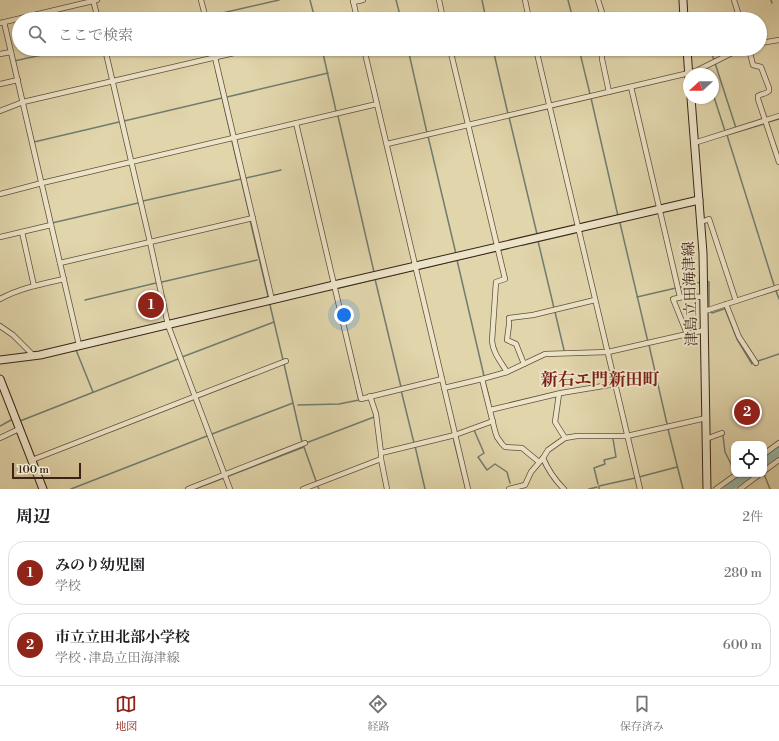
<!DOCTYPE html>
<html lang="ja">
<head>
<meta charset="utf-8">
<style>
  :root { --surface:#fff; --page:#f6f6f6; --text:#202124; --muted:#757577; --line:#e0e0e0; --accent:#8f2418 }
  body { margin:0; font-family:"Libre Bodoni","Noto Serif JP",serif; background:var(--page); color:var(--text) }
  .controls { position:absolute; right:12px; bottom:12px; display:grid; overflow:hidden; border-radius:8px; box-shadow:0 1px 3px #0004 }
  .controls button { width:36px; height:36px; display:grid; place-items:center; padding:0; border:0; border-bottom:1px solid var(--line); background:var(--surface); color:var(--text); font:20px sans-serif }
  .compass { position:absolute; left:683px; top:68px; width:36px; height:36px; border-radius:50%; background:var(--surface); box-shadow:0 1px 3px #0004; rotate:249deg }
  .scale { position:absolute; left:12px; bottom:10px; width:69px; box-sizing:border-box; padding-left:4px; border:2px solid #3b2216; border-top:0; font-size:11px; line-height:14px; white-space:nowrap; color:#3b2216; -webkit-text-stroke:3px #ece4c8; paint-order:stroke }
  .you { position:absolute; left:344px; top:315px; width:14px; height:14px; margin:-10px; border:3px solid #fff; border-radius:50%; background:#1a73e8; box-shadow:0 0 0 6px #1a73e833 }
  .badge { display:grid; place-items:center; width:26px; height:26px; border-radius:50%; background:var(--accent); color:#fff; font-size:13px; font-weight:700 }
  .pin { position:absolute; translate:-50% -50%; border:2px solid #fff; box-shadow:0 1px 4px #0006 }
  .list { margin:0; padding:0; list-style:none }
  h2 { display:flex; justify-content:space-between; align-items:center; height:52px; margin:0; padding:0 16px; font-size:17px }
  h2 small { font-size:13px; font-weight:400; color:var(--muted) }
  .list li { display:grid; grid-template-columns:26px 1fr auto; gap:12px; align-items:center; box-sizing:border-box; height:64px; margin:0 8px 8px; padding:0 8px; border:1px solid var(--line); border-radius:16px }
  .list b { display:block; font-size:15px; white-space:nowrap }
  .list p { margin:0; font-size:13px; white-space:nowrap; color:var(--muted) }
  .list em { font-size:13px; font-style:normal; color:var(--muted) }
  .icon { flex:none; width:22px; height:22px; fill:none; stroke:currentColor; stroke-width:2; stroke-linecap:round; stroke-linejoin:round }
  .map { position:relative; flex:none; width:779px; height:489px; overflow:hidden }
  .search { position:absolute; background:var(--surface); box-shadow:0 1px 3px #0004; left:12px; right:12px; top:12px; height:44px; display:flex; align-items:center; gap:10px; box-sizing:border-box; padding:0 14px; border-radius:22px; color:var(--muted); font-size:15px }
  .sheet { height:196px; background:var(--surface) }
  nav { display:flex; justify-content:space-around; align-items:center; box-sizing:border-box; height:56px; border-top:1px solid var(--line); background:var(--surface); font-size:11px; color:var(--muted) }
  nav a { display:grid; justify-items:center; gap:2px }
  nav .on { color:var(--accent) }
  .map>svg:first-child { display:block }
</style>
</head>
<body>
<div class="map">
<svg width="779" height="489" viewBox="0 0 779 489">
  <rect width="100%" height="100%" fill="#e1d5ab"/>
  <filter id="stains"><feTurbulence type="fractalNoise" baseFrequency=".005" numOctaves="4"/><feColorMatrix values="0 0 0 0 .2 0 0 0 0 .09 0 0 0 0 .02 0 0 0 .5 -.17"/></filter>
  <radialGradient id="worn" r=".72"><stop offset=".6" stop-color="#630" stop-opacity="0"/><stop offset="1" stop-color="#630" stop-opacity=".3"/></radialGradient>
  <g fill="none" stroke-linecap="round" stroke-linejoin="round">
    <g stroke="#707d6f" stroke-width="1.5">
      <polyline points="310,0 315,19"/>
      <polyline points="396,0 401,19"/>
      <polyline points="482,0 486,19"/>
      <polyline points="568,0 573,19"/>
      <polyline points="771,0 772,3"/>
      <polyline points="209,16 279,0"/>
      <polyline points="197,19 204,18"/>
      <polyline points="322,49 336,111"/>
      <polyline points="408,49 427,133"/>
      <polyline points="493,49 508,114"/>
      <polyline points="579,49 590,94"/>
      <polyline points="710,49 714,60"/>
      <polyline points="14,61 69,49"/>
      <polyline points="715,63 736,128"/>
      <polyline points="705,68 706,74"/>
      <polyline points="216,71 231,136"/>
      <polyline points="713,94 725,131"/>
      <polyline points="227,97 328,73"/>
      <polyline points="591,98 618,216"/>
      <polyline points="338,116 374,272"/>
      <polyline points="509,117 537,234"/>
      <polyline points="124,121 222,98"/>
      <polyline points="768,122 779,119"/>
      <polyline points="764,124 727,135 774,285"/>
      <polyline points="428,136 456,254"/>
      <polyline points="232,141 250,217"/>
      <polyline points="34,142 119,122"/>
      <polyline points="246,178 281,170"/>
      <polyline points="143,201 241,179"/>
      <polyline points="250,220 268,296"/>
      <polyline points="52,223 138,203"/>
      <polyline points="620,223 648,342"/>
      <polyline points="582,231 606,225"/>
      <polyline points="538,241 554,308"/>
      <polyline points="523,245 575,233"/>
      <polyline points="457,260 484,376"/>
      <polyline points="420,269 495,251"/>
      <polyline points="375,279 401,387"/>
      <polyline points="707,281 709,282 709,306"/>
      <polyline points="162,282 257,260"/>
      <polyline points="680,287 701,282"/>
      <polyline points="339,288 414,270"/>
      <polyline points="776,291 779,299"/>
      <polyline points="637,297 676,288"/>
      <polyline points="85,300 156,283"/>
      <polyline points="270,305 283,360"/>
      <polyline points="555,312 564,350"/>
      <polyline points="711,312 712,313 724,309 725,309 737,339 752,364"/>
      <polyline points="649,345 667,424"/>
      <polyline points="76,350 93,392"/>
      <polyline points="182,357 274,322"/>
      <polyline points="758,361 779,354"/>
      <polyline points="284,364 302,442"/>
      <polyline points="485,382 490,401"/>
      <polyline points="401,390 414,443"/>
      <polyline points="298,405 339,404 359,400 356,387"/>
      <polyline points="20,421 178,359"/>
      <polyline points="0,426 11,420"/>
      <polyline points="668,429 683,489"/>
      <polyline points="474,430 484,453 478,457 487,470 495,464 507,472 510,483"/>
      <polyline points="212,434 293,403"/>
      <polyline points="723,436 725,452 734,470"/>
      <polyline points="454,441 466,489"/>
      <polyline points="306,443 374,417"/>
      <polyline points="415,446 425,489"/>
      <polyline points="304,447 316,481"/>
      <polyline points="764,474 770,489"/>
      <polyline points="639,477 677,467"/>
      <polyline points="598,484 594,468 605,464 604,460 616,457 613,439"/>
      <polyline points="317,485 319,489"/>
      <polyline points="599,486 635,478"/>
      <polyline points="599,487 599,489"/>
      <polyline points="71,489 207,436"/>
      <polyline points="195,489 304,447"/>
      <polyline points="589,489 597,487"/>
    </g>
    <g stroke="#94b9aa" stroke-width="8">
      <polyline points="764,462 779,451"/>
      <polyline points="727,489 748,474"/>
    </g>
    <defs>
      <g id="street">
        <polyline points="93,0 98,19"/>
        <polyline points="201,0 206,19"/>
        <polyline points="353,0 357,19"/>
        <polyline points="439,0 443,19"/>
        <polyline points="525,0 529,19"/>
        <polyline points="598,0 604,19"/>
        <polyline points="734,0 740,19"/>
        <polyline points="353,2 363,0"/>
        <polyline points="4,22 79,345"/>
        <polyline points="0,23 97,0"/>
        <polyline points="760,43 779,40"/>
        <polyline points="105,49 150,242 168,325 230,489"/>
        <polyline points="213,49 272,300"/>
        <polyline points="364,49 468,489"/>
        <path d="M450 49 505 279 496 282 492 341C493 353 501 362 507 372"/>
        <polyline points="536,49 640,489"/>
        <polyline points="605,49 602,55 602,59 609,92"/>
        <path d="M749 49 753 65 761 67 769 88V91C766 94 761 94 758 96V99L779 162"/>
        <polyline points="0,54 11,52"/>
        <polyline points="0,84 18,80"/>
        <polyline points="631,87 680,297"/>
        <polyline points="0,111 23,102 251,49"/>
        <polyline points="296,123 361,399 442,379"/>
        <polyline points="694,143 779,116"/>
        <polyline points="387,144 689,73 698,70 740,49"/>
        <polyline points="0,194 42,183 377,104"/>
        <polyline points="701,222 709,219 736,301"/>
        <polyline points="22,232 34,286"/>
        <polyline points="0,237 51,225"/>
        <polyline points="60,263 253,218"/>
        <path d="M0 299C20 288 42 284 64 279"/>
        <polyline points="726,304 739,337 756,363"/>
        <polyline points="705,311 779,287"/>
        <polyline points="0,326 13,335 34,356"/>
        <path d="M687 334 673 299C684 296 693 296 704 297"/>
        <polyline points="524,364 516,344 507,340 509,325 509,318 533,315 595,300"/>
        <polyline points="444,388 482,379"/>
        <polyline points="559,394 555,422 565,438"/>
        <polyline points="370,396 376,414 381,453"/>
        <polyline points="490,410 561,393 615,384"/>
        <polyline points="0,438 19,429"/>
        <polyline points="706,439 722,433"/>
        <polyline points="764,454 779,443"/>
        <path d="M543 458C548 470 555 480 564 489"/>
        <polyline points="381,459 387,489"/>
        <polyline points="32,460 286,361"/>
        <polyline points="539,462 522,448 505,447 502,444 497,437 495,431 482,379 507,372 545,354 608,352 705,330"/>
        <polyline points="764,471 779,460"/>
        <polyline points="188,489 305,443"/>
        <polyline points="303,489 381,459 381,453 455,435 493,421"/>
        <polyline points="509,489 525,485 531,472 543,458 548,450 565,438 577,436 627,436 706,418"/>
        <polyline points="716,489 737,474"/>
        <polyline points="740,489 760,474"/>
      </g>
      <g id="secondary">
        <polyline points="683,0 684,19"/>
        <polyline points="687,49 689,78"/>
        <polyline points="691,98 703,253 707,489"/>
        <polyline points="0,360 40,355 334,285 699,200"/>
        <polyline points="0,379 43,489"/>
      </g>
    </defs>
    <use href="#street" stroke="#644f3b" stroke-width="6"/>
    <use href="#secondary" stroke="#3b2216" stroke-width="9"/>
    <use href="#street" stroke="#ece4c8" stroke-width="4.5"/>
    <use href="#secondary" stroke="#ece4c8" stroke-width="7"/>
  </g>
  <g text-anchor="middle" stroke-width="3.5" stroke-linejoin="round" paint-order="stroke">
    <g font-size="15" fill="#3b2216" stroke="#ece4c8">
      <text transform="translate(690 294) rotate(-92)" y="5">津島立田海津線</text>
    </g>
    <g font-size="17" font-weight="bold" fill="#7a1f14" stroke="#ece4c8">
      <text x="600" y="385">新右エ門新田町</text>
    </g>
  </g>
  <rect width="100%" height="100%" filter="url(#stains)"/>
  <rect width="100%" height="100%" fill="url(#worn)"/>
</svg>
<div class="controls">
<button><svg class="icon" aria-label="locate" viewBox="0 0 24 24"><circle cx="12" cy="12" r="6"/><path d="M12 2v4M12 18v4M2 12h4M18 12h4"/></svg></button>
</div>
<svg class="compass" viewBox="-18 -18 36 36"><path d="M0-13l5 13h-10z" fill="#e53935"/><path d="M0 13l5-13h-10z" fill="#757577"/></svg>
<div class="scale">100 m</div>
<div class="you"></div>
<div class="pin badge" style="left:151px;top:305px">1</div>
<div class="pin badge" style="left:747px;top:412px">2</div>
<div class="search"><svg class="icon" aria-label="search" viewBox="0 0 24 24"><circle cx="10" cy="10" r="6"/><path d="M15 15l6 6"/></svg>ここで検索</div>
</div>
<section class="sheet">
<h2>周辺<small>2件</small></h2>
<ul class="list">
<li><span class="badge">1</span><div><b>みのり幼児園</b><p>学校</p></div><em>280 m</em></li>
<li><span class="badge">2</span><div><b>市立立田北部小学校</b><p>学校 · 津島立田海津線</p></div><em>600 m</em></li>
</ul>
</section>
<nav>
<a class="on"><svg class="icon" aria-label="map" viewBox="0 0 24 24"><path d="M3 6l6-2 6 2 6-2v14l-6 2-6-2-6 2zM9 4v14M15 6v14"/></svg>地図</a>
<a><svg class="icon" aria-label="directions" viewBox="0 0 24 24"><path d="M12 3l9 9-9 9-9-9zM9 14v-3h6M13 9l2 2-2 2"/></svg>経路</a>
<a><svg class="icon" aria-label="saved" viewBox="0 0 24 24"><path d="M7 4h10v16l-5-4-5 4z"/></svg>保存済み</a>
</nav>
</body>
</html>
